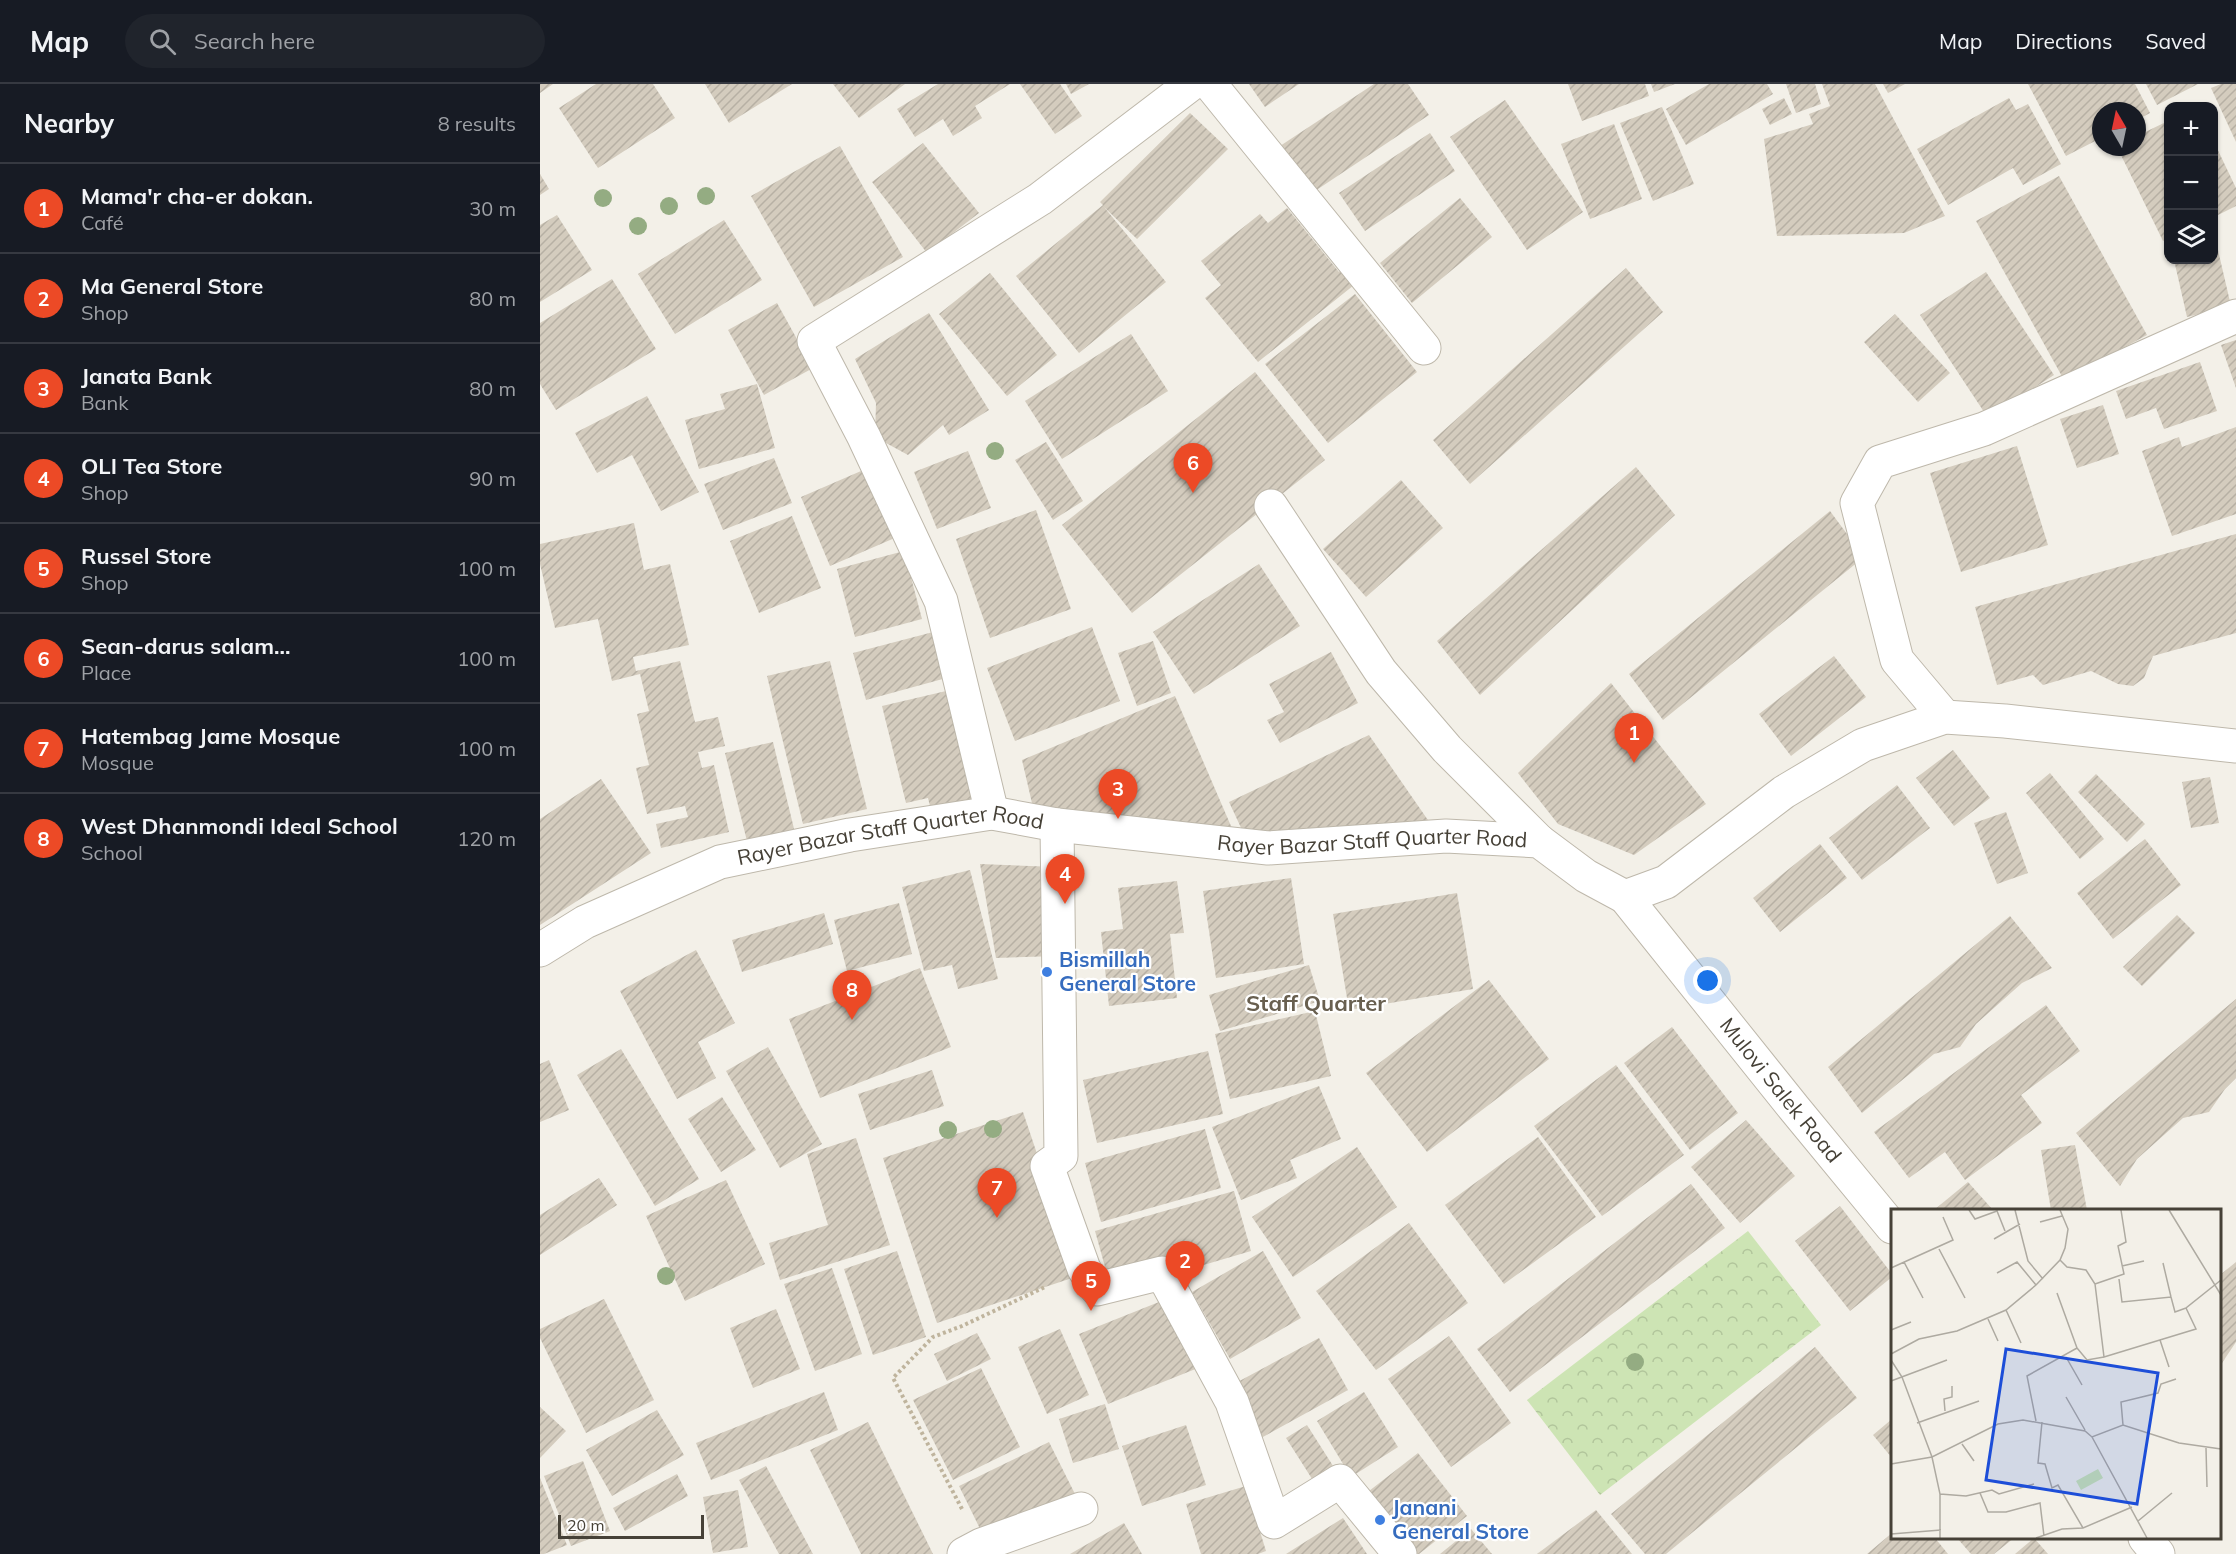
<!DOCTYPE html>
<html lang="en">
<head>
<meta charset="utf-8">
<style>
  :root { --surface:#171b24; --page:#20242c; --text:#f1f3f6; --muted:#9ea1a6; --line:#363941; --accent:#ec4a26 }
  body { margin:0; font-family:Mulish,sans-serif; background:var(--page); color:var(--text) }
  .controls { position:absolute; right:18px; top:18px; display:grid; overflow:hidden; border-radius:12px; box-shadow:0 2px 4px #0004 }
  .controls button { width:54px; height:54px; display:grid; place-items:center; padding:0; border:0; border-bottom:2px solid var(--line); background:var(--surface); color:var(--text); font:30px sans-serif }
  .compass { position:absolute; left:1552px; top:18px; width:54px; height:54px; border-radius:50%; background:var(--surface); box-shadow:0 2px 4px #0004; rotate:351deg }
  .scale { position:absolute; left:18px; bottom:15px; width:146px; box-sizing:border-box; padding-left:6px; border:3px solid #464137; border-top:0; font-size:16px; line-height:21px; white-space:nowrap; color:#464137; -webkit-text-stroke:4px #fff; paint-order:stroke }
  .you { position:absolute; left:1168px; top:897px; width:21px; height:21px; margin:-15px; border:4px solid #fff; border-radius:50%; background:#1a73e8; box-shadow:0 0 0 9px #1a73e833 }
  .badge { display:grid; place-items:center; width:39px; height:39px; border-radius:50%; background:var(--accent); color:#fff; font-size:20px; font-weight:700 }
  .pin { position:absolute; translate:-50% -50px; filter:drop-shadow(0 2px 3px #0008) }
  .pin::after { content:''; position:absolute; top:32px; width:21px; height:18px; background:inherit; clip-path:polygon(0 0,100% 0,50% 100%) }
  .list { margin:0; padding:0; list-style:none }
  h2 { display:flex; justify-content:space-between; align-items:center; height:78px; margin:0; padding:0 24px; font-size:26px }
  h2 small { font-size:20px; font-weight:400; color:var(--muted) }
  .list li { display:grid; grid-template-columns:39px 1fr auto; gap:18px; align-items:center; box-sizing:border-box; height:90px; padding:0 24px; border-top:2px solid var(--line) }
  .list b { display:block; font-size:22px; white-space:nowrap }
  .list p { margin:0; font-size:20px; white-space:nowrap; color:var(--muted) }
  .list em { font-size:20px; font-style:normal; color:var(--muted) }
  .icon { flex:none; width:33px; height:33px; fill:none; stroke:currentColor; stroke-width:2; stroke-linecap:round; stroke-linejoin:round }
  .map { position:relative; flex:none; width:1696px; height:1470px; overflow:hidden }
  header { display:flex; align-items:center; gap:36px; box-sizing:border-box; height:84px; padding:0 30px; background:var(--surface); border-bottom:2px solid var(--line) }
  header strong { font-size:28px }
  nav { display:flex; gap:33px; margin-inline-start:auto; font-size:21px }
  .search { width:420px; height:54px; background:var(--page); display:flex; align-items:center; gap:15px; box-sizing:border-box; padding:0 21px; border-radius:33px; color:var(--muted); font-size:22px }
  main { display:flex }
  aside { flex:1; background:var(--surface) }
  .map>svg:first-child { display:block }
</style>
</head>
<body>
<header>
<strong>Map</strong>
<div class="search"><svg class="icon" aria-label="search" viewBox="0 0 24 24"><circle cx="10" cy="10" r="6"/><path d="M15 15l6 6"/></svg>Search here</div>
<nav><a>Map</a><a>Directions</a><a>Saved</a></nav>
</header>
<main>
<aside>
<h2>Nearby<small>8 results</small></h2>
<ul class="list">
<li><span class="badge">1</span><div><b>Mama'r cha-er dokan.</b><p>Café</p></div><em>30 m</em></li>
<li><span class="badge">2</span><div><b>Ma General Store</b><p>Shop</p></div><em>80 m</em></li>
<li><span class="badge">3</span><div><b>Janata Bank</b><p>Bank</p></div><em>80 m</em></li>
<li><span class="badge">4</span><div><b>OLI Tea Store</b><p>Shop</p></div><em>90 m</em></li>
<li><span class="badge">5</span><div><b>Russel Store</b><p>Shop</p></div><em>100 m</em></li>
<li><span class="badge">6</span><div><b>Sean-darus salam...</b><p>Place</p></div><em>100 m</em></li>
<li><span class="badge">7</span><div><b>Hatembag Jame Mosque</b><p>Mosque</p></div><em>100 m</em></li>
<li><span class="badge">8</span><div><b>West Dhanmondi Ideal School</b><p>School</p></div><em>120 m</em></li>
</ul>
</aside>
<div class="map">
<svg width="1696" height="1470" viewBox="0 0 1696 1470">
  <defs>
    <pattern id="park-crowns" width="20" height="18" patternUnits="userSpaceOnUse" patternTransform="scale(1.5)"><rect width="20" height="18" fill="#cde4b4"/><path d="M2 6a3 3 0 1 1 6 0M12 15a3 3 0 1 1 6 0" fill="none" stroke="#b1c59b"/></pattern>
    <pattern id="building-hatch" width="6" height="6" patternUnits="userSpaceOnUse" patternTransform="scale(1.5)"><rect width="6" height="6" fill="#d4ccbe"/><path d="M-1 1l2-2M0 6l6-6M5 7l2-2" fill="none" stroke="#b7b0a4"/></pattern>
  </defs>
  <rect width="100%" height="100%" fill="#f3f0e8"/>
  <polygon fill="url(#park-crowns)" points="1208,1147 1281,1241 1060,1411 987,1316"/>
  <g fill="url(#building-hatch)">
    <polygon points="0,0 13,0 0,9"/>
    <polygon points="56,0 113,0 135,34 58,84 19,24"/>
    <polygon points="165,0 252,0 189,39"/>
    <polygon points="293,0 365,0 319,34"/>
    <polygon points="398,0 470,0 435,22 442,34 413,52 403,35 375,53 357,25"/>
    <polygon points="480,0 520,0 542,32 515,50"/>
    <polygon points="526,0 549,0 531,10"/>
    <polygon points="709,0 759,0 725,23"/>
    <polygon points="834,0 868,0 889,31 769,111 737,64"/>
    <polygon points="1028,0 1105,0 1109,12 1042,37"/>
    <polygon points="1111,0 1135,0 1114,8"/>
    <polygon points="1169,0 1227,0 1233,10 1146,61 1126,25"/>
    <polygon points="1246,0 1275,0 1281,20 1256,29"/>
    <polygon points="1282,0 1335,0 1405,132 1364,149 1237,152 1224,55 1273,40 1269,30 1290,22"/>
    <polygon points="1343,0 1365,0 1348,9"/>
    <polygon points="1488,0 1595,0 1610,29 1597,36 1597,27 1561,27 1561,54 1526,72"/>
    <polygon points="1606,0 1658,0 1617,21"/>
    <polygon points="1681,0 1696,0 1696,58 1671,4"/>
    <polygon points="1244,14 1252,30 1230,41 1222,25"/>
    <polygon points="1469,14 1476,26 1488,20 1521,80 1483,101 1473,84 1408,121 1377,65"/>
    <polygon points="965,16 1043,128 987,166 910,53"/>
    <polygon points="1122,23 1154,100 1113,117 1080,39"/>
    <polygon points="650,29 688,65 597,155 564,123 626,198 539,269 476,192 563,121 560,118"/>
    <polygon points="1628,37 1628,154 1623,157 1577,63 1597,63 1597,52"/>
    <polygon points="1074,40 1102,115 1050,135 1021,60"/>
    <polygon points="890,49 915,87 825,147 799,109"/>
    <polygon points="1674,58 1696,104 1696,122 1674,133"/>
    <polygon points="383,59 439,129 387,169 332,98"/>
    <polygon points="300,62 363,173 274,223 211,112"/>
    <polygon points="0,90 9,105 0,111"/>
    <polygon points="1519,92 1607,251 1524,296 1436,137"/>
    <polygon points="920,114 952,153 872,219 840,179"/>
    <polygon points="747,124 799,188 807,182 819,197 718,278 665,214 681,201 661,177 720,130 728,139"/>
    <polygon points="17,131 52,186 0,218 0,141"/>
    <polygon points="184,136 222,196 135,250 98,190"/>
    <polygon points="1678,166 1691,222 1647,233 1634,176 1674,176 1674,167"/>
    <polygon points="1086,184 1123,228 930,400 893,356"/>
    <polygon points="1446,188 1514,291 1448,334 1380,231"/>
    <polygon points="450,189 517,271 467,312 399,230"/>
    <polygon points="72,195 116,265 16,326 0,300 0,239"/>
    <polygon points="815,210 877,288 788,359 725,280"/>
    <polygon points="237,219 273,284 224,311 188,246"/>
    <polygon points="389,229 449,326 409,351 403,341 368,371 335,353 336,319 315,275"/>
    <polygon points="1355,230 1410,289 1378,318 1324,258"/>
    <polygon points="591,250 628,307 522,375 485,317"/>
    <polygon points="1696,256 1696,304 1681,261"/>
    <polygon points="1660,278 1677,327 1624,345 1616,324 1586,335 1576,307"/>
    <polygon points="715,288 785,376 592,529 522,441"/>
    <polygon points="217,300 235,364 159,385 145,336 185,325 180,310"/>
    <polygon points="107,312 159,408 121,427 92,371 57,389 35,349"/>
    <polygon points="1563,321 1579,370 1537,384 1520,335"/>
    <polygon points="1696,343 1696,430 1632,452 1602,367 1639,353 1642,363"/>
    <polygon points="506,358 543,417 513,436 475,376"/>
    <polygon points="1477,362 1508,461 1421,488 1390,389"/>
    <polygon points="428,367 451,424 397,445 374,388"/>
    <polygon points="234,374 252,419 183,446 164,400"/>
    <polygon points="1096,383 1135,431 940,611 897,557"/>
    <polygon points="328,384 357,453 290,482 261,413"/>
    <polygon points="861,396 903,444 826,513 783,465"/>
    <polygon points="496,426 531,525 450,554 416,455"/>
    <polygon points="1290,427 1324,473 1123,636 1089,590"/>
    <polygon points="252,432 281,504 219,529 190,457"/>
    <polygon points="94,439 104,486 130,480 149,561 93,573 96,587 140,577 155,638 178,633 185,662 158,668 162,684 174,681 189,748 121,764 116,740 148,733 145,722 107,730 96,684 109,681 97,630 109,627 100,590 72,597 58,535 15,544 0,480 0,460"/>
    <polygon points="1696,450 1696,549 1613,572 1604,594 1593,602 1578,600 1551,587 1503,601 1493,591 1457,601 1435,523"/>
    <polygon points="364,467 382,535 315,553 297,485"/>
    <polygon points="719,480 760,542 654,610 613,548"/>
    <polygon points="552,543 580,617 475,657 447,584"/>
    <polygon points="397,547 410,593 326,616 313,569"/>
    <polygon points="613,557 631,609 597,622 578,569"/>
    <polygon points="791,568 818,619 740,659 727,636 744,628 729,600"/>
    <polygon points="1294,572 1326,613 1251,672 1219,630"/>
    <polygon points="290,577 327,725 263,740 227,592"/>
    <polygon points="1071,599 1166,720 1094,771 1018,740 978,689"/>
    <polygon points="419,604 449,726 394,739 388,714 366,719 342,622"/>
    <polygon points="635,612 694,749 495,732 482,676"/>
    <polygon points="829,651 890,739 710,763 689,718"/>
    <polygon points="233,658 256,753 209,765 185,669"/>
    <polygon points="1413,666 1450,714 1414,742 1376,694"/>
    <polygon points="1510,689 1564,755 1540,775 1486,709"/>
    <polygon points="1556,690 1605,740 1587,758 1538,708"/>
    <polygon points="1670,693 1679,739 1651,744 1642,698"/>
    <polygon points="61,695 111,769 0,841 0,735"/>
    <polygon points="1357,701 1390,744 1322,796 1289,754"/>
    <polygon points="1466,728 1488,789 1457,800 1434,739"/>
    <polygon points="1605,755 1641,801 1573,855 1537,809"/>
    <polygon points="1280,760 1307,794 1240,848 1213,814"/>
    <polygon points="440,780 517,783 518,872 456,874"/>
    <polygon points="430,786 458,895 418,905 412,881 384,887 362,803"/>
    <polygon points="751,794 764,880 676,894 663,807"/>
    <polygon points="637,797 644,849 630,850 637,914 569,922 561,848 583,845 578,804"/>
    <polygon points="917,809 933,905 809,926 793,830"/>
    <polygon points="359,819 372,870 307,887 294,836"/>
    <polygon points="284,829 293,860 202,888 192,856"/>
    <polygon points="1637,831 1655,849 1602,902 1583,883"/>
    <polygon points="1470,832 1512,884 1482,899 1436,940 1420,963 1394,970 1322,1029 1288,983"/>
    <polygon points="156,866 195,939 158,958 176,994 137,1015 80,907"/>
    <polygon points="769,881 780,917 680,947 669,911"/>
    <polygon points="380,884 411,963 280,1014 249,935"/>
    <polygon points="949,896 1009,975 887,1068 826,989"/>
    <polygon points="1696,915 1696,994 1685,1005 1669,1028 1643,1034 1597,1075 1580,1102 1536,1049"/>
    <polygon points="1506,921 1540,967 1481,1011 1502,1039 1425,1096 1405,1068 1369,1094 1334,1048"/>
    <polygon points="775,927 791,992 690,1015 675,950"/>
    <polygon points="1132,943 1198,1029 1150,1066 1084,979"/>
    <polygon points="228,963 282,1060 240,1084 186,987"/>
    <polygon points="81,965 159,1095 115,1122 37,991"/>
    <polygon points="668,967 683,1030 557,1059 543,996"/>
    <polygon points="9,976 29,1026 0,1038 0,980"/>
    <polygon points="1076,981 1144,1071 1062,1132 994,1042"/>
    <polygon points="392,986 404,1022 330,1046 318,1010"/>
    <polygon points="779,1002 801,1055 750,1076 757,1094 701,1116 672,1043"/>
    <polygon points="182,1013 216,1066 181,1088 148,1035"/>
    <polygon points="483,1028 538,1192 397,1239 343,1074"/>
    <polygon points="1206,1036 1255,1092 1200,1139 1151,1083"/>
    <polygon points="665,1045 681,1104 561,1138 545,1079"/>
    <polygon points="998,1053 1056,1133 964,1200 905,1121"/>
    <polygon points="316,1054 350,1161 240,1196 229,1159 288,1141 267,1070"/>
    <polygon points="1535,1061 1547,1126 1511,1126 1501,1066"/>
    <polygon points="817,1063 857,1123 753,1193 712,1133"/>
    <polygon points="59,1094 77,1121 0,1171 0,1131"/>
    <polygon points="186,1096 225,1180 145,1217 106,1132"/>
    <polygon points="1428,1098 1453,1126 1394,1126"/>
    <polygon points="1151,1100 1185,1144 970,1308 937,1265"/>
    <polygon points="694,1107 711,1167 572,1208 555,1147"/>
    <polygon points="1300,1122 1352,1190 1352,1193 1310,1227 1255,1157"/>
    <polygon points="869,1139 928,1219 836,1286 776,1207"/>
    <polygon points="357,1167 386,1253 333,1271 304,1185"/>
    <polygon points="723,1167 761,1234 690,1275 652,1208"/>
    <polygon points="1696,1178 1696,1258 1680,1282 1680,1191"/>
    <polygon points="292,1184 322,1270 275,1287 244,1200"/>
    <polygon points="629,1214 658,1284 568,1320 539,1250"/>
    <polygon points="64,1215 114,1316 46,1349 0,1254 0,1245"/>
    <polygon points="236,1225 260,1285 213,1304 190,1244"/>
    <polygon points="520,1245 549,1311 507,1330 478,1263"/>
    <polygon points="437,1249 451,1275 407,1297 394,1270"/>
    <polygon points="909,1252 971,1339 911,1383 848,1295"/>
    <polygon points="779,1254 808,1306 721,1354 692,1301"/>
    <polygon points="1275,1263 1317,1314 1126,1470 1105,1470 1071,1430"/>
    <polygon points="441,1284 480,1363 413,1396 373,1316"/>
    <polygon points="284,1308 298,1346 171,1396 156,1359"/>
    <polygon points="824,1308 858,1363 811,1393 777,1337"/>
    <polygon points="565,1320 579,1365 533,1379 519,1335"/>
    <polygon points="0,1323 26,1347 0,1374"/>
    <polygon points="117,1326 144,1371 72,1412 46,1366"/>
    <polygon points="1352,1335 1352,1374 1333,1351"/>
    <polygon points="328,1338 393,1470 321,1470 270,1366"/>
    <polygon points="646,1341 666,1401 602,1422 582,1362"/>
    <polygon points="767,1341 795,1385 774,1398 746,1354"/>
    <polygon points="509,1358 536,1412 446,1457 419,1402"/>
    <polygon points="878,1369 927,1432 879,1470 863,1470 820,1414"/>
    <polygon points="43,1377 70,1447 31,1462 4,1392"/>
    <polygon points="226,1382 273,1470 239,1470 199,1396"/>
    <polygon points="137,1390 148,1412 85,1447 73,1424"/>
    <polygon points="0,1394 27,1461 4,1470 0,1470"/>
    <polygon points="706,1402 726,1467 718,1470 661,1470 646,1420"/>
    <polygon points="198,1406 208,1463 173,1469 163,1413"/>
    <polygon points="1056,1426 1092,1470 997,1470"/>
    <polygon points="803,1434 827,1470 746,1470"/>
    <polygon points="584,1439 602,1470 530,1470"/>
    <polygon points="931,1445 952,1470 900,1470"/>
    <polygon points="1352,1449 1352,1454 1395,1454 1408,1470 1327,1470"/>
    <polygon points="1417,1454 1474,1454 1454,1470 1431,1470"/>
    <polygon points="1494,1454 1508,1470 1475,1470"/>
  </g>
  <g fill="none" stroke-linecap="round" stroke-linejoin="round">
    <defs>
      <g id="street">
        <polyline points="670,0 884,264"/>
        <polyline points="731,422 841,588 907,665 999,757"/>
        <polyline points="1405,633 1357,576 1317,419 1340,378 1444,345 1696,232"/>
        <polyline points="452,729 401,517 324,353 274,257 500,115 651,0"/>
        <polyline points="517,741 521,1072 507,1082 544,1185 557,1205 622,1189 692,1318 734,1438 800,1397 860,1470"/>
        <path id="s1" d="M1085 813 1254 1024 1352 1143"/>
        <path id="s2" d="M0 866 45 838 180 778 310 751 452 729 517 741 728 764 906 752 999 757 1046 792 1085 813 1126 798 1244 708 1323 661 1405 633 1465 637 1696 662"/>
        <polyline points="1605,1454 1618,1470"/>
        <polyline points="424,1470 441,1461 541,1425"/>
      </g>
    </defs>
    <use href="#street" stroke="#beb8ab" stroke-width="35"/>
    <polyline stroke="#bfb49d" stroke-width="4" stroke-dasharray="3 3" stroke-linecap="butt" points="422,1425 353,1294 393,1253 422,1242 505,1203"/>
    <use href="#street" stroke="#fff" stroke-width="33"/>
  </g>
  <g fill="#94ac82">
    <circle cx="166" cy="112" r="9"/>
    <circle cx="63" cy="114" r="9"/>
    <circle cx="129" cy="122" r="9"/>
    <circle cx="98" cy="142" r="9"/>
    <circle cx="455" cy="367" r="9"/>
    <circle cx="453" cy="1045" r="9"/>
    <circle cx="408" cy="1046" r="9"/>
    <circle cx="126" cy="1192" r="9"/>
    <circle cx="1095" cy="1278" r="9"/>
  </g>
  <g fill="#3f7fe0" stroke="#fff" stroke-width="2">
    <circle cx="507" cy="888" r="6"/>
    <circle cx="840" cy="1436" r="6"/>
  </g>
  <g text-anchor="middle" stroke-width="4.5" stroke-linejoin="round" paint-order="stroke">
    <g font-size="21" fill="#464137" stroke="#fff">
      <text dy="7" stroke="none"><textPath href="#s2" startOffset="860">Rayer Bazar Staff Quarter Road</textPath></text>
      <text dy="7" stroke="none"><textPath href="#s2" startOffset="374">Rayer Bazar Staff Quarter Road</textPath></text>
      <text dy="7" stroke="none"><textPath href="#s1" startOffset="248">Mulovi Salek Road</textPath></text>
    </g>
    <g font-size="21" font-weight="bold" fill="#366cbe" stroke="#fff" text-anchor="start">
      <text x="519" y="883">Bismillah<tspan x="519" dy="24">General Store</tspan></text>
      <text x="852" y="1431">Janani<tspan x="852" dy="24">General Store</tspan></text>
    </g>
    <g font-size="22" font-weight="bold" fill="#685f4f" stroke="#fff">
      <text x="776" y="927">Staff Quarter</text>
    </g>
  </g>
  <g transform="translate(1351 1125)">
    <rect width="330" height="330" fill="#f3f0e8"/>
    <path d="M207 260 212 269 190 281 185 272Z" fill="#cde4b4"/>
    <path fill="none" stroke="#aeaaa1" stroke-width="1.5" d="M78 1 84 10 106 2 114 22M124 1 137 52 152 70M278 1 330 86M149 13 171 7M103 30 129 15M48 40 74 89M169 51 176 58 195 61 204 75 213 148 305 120 295 99 330 71M13 53 32 89M272 54 280 88M231 57 253 52M0 59 62 31 52 8M106 64 126 53 145 76M228 70 231 93 280 88 284 103 295 99M204 75 233 65 227 37 235 33 230 1M166 84 186 139M115 101 130 134M97 110 107 132M0 121 20 113M269 131 278 158M0 145 28 130 66 122 115 101 145 76 169 51 174 39 177 20 169 1M175 148 191 176M0 151 11 168 41 248 49 285V329M0 172 56 151M175 188 194 221M54 202 53 190 61 188V177M145 212 136 167 186 139 196 151 213 148M151 213 147 254 154 255 161 279 167 276 192 319M26 214 88 192M232 216 230 193 267 184 270 175 285 170M201 228 256 329M71 235 83 252M315 239 316 278M0 255 41 248 107 215 132 211 194 222 201 228 232 216 288 234 330 240M89 284 97 303H115L149 294 153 327M49 285 75 287 101 281 108 285 143 275M247 312 281 284M0 325 50 321M145 329 171 320 192 319 241 298"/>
    <path fill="#1d4ed8" fill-opacity="0.15" stroke="#1d4ed8" stroke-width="3" d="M115 140 267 164 246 295 95 271Z"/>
    <rect width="330" height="330" fill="none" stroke="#464137" stroke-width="3"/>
  </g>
</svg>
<div class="controls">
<button>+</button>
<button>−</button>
<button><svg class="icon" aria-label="layers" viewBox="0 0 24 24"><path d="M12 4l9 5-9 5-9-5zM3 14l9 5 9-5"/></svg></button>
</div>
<svg class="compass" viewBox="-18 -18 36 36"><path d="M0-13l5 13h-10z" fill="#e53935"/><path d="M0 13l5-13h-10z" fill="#9ea1a6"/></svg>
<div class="scale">20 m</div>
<div class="you"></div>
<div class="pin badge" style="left:1094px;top:679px">1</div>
<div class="pin badge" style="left:645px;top:1207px">2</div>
<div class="pin badge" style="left:578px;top:735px">3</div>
<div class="pin badge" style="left:525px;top:820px">4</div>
<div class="pin badge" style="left:551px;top:1227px">5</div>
<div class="pin badge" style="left:653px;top:409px">6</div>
<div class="pin badge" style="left:457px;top:1134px">7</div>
<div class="pin badge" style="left:312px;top:936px">8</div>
</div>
</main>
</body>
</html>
